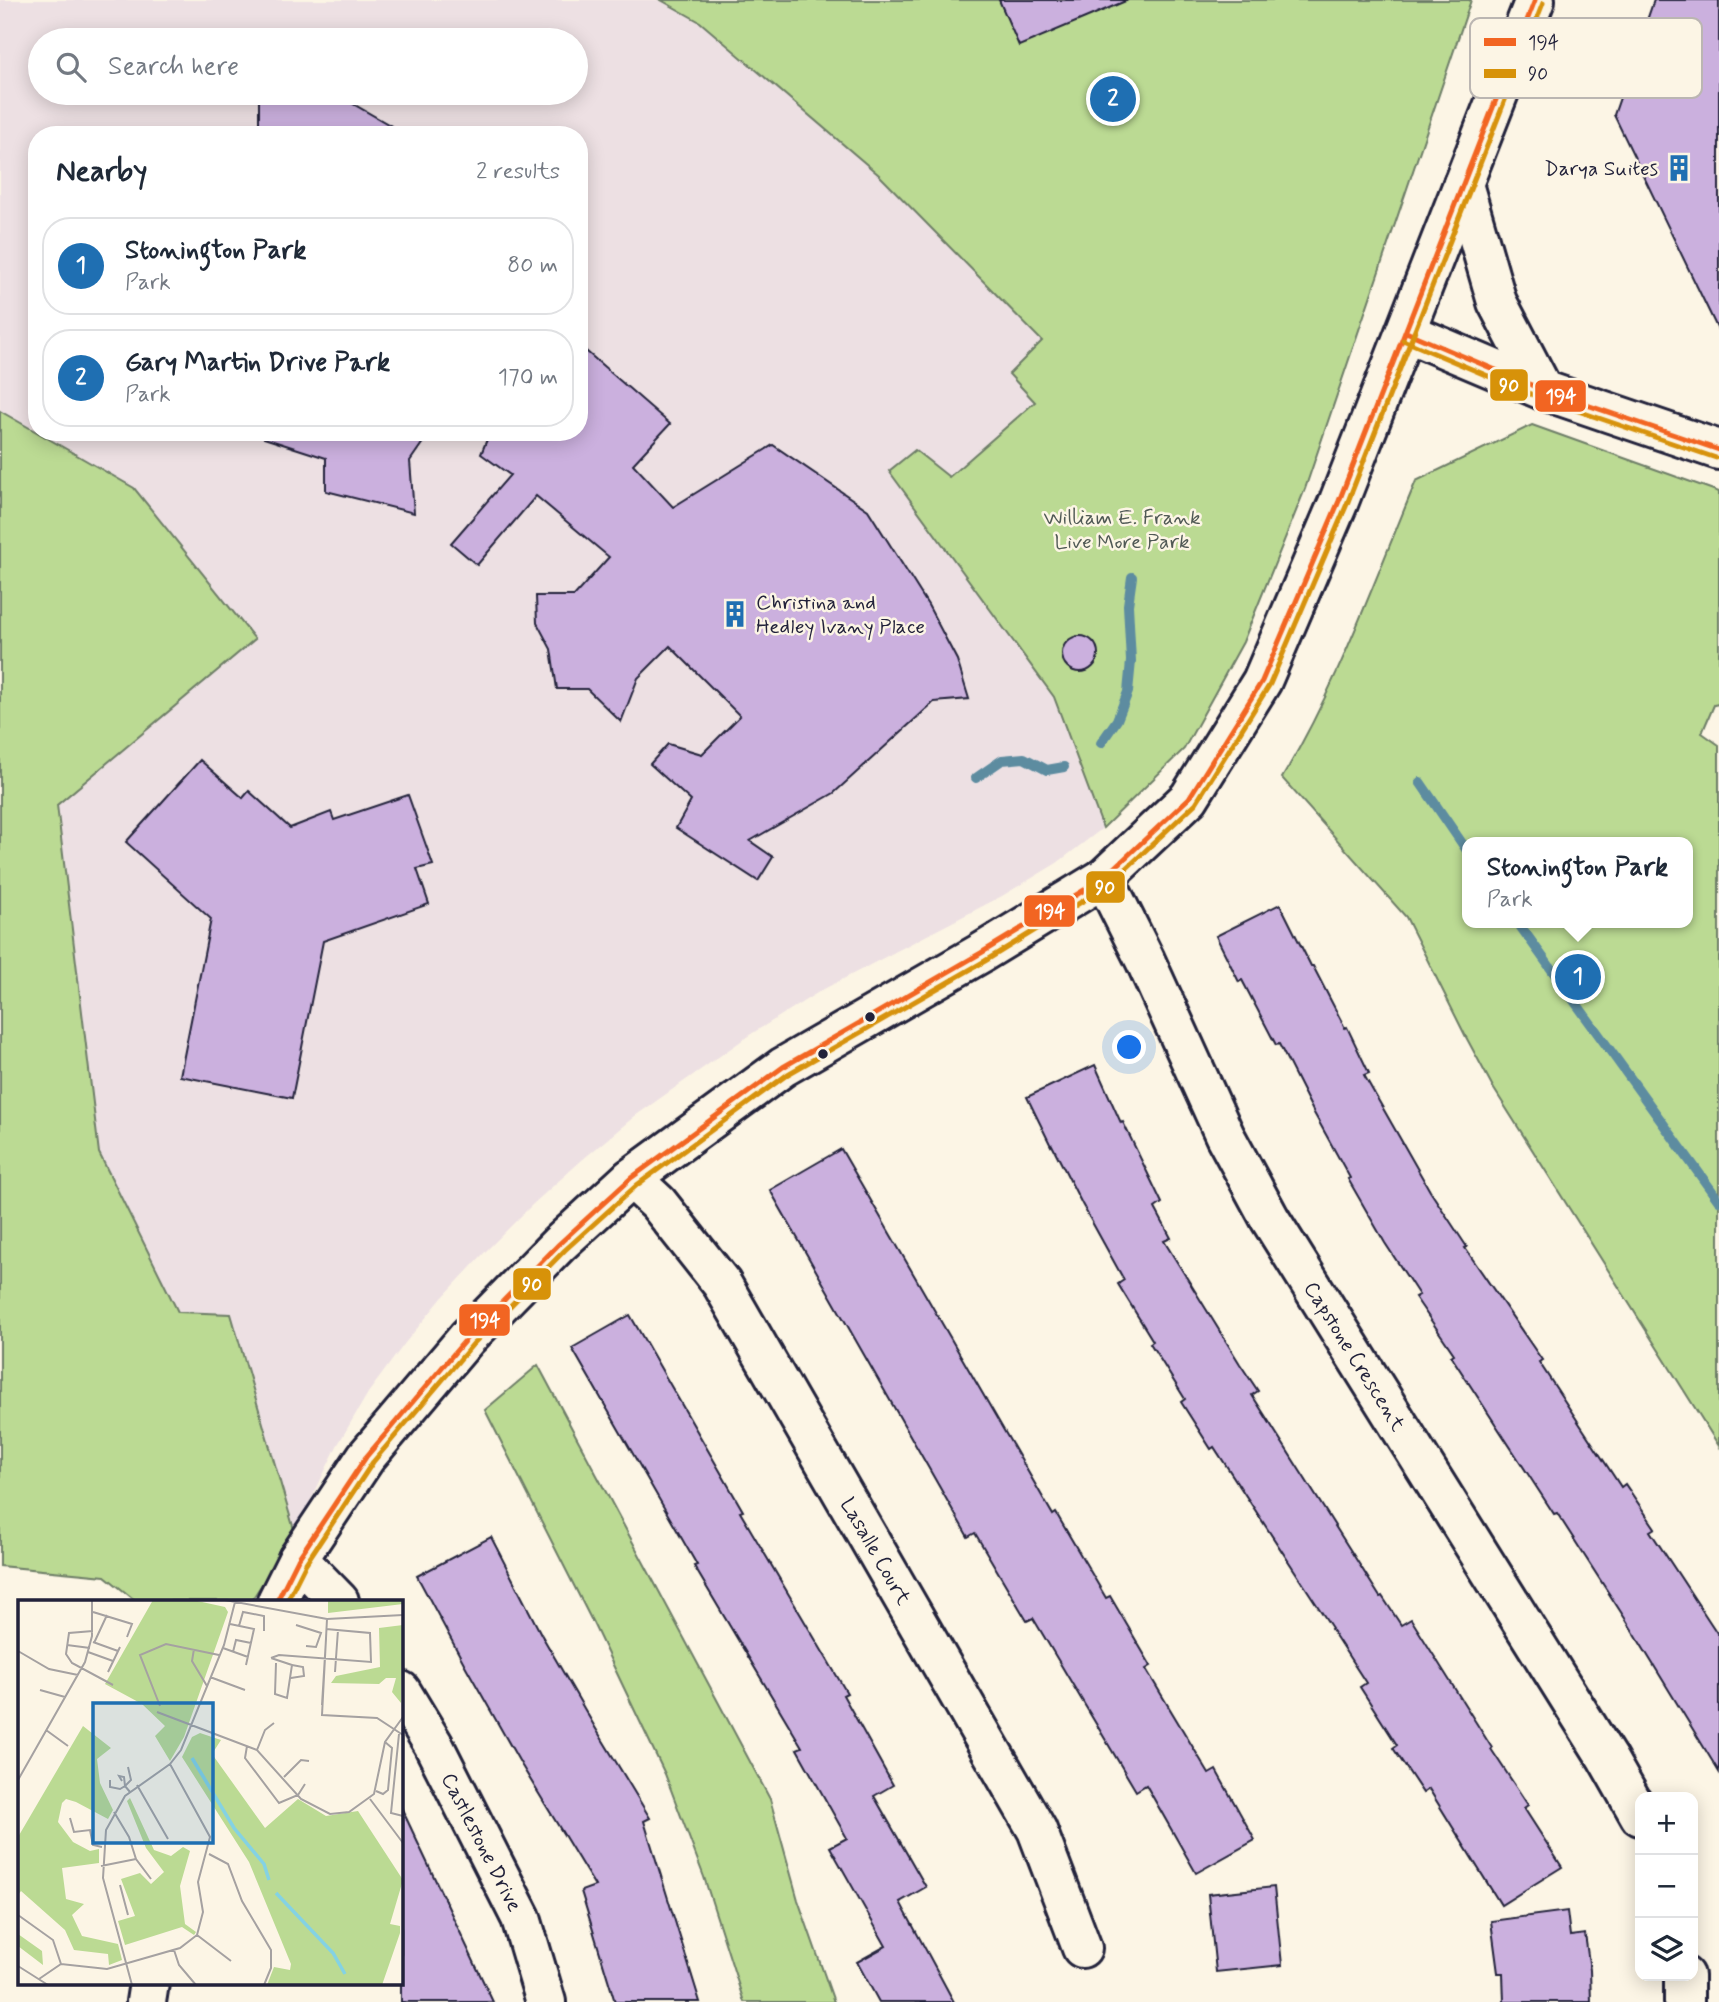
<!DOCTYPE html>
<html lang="en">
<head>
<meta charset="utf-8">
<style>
  :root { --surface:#fff; --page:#f6f6f7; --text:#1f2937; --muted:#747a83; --line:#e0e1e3; --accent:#1f6fb2 }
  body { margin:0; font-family:Mynerve,sans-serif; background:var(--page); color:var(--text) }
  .controls { position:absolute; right:21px; bottom:21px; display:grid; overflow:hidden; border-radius:14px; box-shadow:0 4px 18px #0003 }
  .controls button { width:63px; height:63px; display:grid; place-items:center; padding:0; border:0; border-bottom:2px solid var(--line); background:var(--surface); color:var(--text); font:35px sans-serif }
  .you { position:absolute; left:1130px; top:1048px; width:24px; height:24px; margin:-18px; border:5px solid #fff; border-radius:50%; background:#1a73e8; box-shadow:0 0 0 10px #1a73e833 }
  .badge { display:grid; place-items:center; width:46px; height:46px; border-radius:50%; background:var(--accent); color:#fff; font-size:23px; font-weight:700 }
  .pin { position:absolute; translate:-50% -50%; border:4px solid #fff; box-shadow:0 2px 7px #0006 }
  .popup { position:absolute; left:1462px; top:837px; width:231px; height:91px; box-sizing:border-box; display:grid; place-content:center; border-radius:14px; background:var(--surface); filter:drop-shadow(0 2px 5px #0005); font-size:23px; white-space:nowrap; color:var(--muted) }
  .popup b { font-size:26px; color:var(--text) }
  .popup::after { content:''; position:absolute; left:50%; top:100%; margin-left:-14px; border:14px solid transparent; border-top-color:var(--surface) }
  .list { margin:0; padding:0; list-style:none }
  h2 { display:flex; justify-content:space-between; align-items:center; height:91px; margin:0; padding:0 28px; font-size:30px }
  h2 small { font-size:23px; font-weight:400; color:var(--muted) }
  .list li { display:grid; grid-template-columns:46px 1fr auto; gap:21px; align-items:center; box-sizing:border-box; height:98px; margin:0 14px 14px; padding:0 14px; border:2px solid var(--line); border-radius:28px }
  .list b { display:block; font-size:26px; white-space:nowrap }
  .list p { margin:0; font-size:23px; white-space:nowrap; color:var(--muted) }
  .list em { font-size:23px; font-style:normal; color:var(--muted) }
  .icon { flex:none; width:38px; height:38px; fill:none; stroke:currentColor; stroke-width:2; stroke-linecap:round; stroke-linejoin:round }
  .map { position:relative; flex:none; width:1719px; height:2002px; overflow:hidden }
  .search { position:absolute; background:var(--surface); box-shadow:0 4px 18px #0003; left:28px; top:28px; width:560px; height:77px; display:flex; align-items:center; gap:18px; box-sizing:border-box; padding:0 24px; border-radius:38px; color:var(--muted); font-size:26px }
  .panel { position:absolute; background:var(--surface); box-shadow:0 4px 18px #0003; left:28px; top:126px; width:560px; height:315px; border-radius:28px }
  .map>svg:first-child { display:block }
</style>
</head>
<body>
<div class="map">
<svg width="1719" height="2002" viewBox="0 0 1719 2002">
  <rect width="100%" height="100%" fill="#fcf5e5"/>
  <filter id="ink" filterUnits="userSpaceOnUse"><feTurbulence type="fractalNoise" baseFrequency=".0143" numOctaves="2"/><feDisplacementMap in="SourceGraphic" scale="14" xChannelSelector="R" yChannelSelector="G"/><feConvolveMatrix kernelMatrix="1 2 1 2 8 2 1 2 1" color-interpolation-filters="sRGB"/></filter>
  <g filter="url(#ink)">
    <path fill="#ede0e3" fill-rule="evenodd" d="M0 0H661L700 22 879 175 1043 341 1035 401 948 477 915 450 889 471 1054 697 1103 828 1057 863 1002 896 822 990 751 1034 635 1116 582 1160 533 1204 485 1252 442 1298 405 1343 368 1393 337 1446 295 1533 231 1314 178 1312 99 1153 57 805 255 639 134 488 37 432H579V135H37V432L0 411ZM40 40H576V93H40Z"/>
    <g fill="#bbda93" stroke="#6e7e67" stroke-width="2" fill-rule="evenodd">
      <polygon points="661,0 1471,0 1305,489 1243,642 1184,749 1103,828 1054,697 889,471 915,450 949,477 1035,402 1009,374 1042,341 879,175 700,22"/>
      <polygon points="0,411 134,488 255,639 57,805 99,1153 178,1312 231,1314 295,1533 251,1601 136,1601 105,1576 0,1566"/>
      <path d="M1532 425 1719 492V704L1714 705 1702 733 1719 745V1446L1494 1089 1466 1037 1406 917 1282 778C1338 685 1374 581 1416 481ZM1468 842H1688V923H1468Z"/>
      <polygon points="538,1365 770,1799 798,1900 834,2002 744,2002 704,1877 665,1774 593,1623 485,1410"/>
    </g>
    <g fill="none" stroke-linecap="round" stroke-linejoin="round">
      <g stroke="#5d8ca0" stroke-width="10">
        <polyline points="1101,743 1117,720 1128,692 1131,661 1128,605 1132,577"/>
        <polyline points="976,778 1002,760 1024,758 1047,770 1064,767"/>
        <polyline points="1420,782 1468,852"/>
        <polyline points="1518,923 1719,1201"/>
      </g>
    </g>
    <g fill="#cbb0de" stroke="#22223b" stroke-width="2">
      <polygon points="999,0 1128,0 1019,46"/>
      <polygon points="1654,0 1719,0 1719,332 1614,115"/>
      <polygon points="259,93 334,93 407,135 259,135"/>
      <polygon points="579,345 670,424 633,464 673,507 773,445 868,510 928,605 957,660 969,699 934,702 834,793 750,841 773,857 758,881 676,828 691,801 650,764 668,744 702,754 740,716 670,646 638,678 621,722 587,689 557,689 551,649 537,623 536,596 574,596 609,557 536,496 477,565 451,543 510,475 481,454 490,432 579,432"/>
      <polygon points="265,432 430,432 410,461 414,513 326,491 326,458 264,438"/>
      <circle cx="1080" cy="654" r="18"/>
      <polygon points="200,760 243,798 249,791 290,828 331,812 334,820 408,795 433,865 417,869 429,904 323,941 292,1098 180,1076 211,919 126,842"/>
      <polygon points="1280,904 1311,966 1313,966 1345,1028 1347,1027 1369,1073 1364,1075 1430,1191 1467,1247 1465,1248 1542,1360 1539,1362 1621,1487 1625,1484 1655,1528 1650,1531 1719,1636 1719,1772 1626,1620 1557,1513 1554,1514 1451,1356 1454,1354 1415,1297 1419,1295 1385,1243 1348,1179 1350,1178 1314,1113 1279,1044 1276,1045 1242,980 1239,982 1216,936"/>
      <polygon points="1095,1065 1121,1123 1123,1122 1162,1203 1155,1208 1171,1238 1164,1241 1240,1364 1258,1391 1252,1395 1380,1597 1382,1596 1401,1625 1411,1619 1492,1748 1491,1749 1528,1805 1524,1808 1562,1867 1501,1905 1429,1789 1423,1793 1393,1748 1397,1745 1360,1687 1366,1683 1331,1629 1332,1628 1214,1447 1211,1449 1181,1402 1185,1399 1150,1343 1153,1341 1118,1284 1124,1280 1082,1204 1052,1145 1051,1146 1027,1097"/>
      <polygon points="841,1149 1053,1515 1056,1513 1106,1598 1110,1596 1151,1666 1146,1669 1209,1774 1216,1770 1255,1840 1196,1873 1146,1785 1136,1791 1033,1618 1027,1621 975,1533 968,1537 770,1190"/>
      <polygon points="630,1315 743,1511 740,1512 847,1693 843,1695 893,1785 874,1796 926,1887 900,1902 954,2002 879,2002 857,1962 886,1946 830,1847 847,1838 797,1749 802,1747 694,1566 697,1565 572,1348"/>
      <polygon points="491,1537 541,1634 596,1729 650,1818 644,1821 700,2002 615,2002 581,1891 595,1886 522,1766 466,1667 417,1576"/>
      <polygon points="401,1807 493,2002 401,2002"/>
      <polygon points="1274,1887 1282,1965 1216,1972 1208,1894"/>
      <polygon points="1567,1911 1570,1936 1585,1934 1590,1970 1591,2002 1504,2002 1503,1973 1498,1973 1491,1921"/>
    </g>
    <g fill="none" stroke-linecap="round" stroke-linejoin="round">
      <defs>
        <g id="minor">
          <polyline points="1463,184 1497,302 1543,390"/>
          <polyline points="1406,332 1543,390 1719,450"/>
          <polyline points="1104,878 1145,960 1225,1136 1270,1219 1607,1758 1640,1816"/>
          <polyline points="631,1178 658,1203 722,1284 1037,1830 1082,1948"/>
          <polyline points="298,1559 339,1601"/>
          <polyline points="277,1601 298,1559 366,1457 467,1338 559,1244 631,1178 783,1067 981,953 1104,878 1189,798 1262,681 1339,501 1535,0"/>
          <polyline points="401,1691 433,1744 521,1918 546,2002"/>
          <polyline points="1684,1976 1684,2002"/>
          <polyline points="146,2002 149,1983"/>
        </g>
      </defs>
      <use href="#minor" stroke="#22223b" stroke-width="44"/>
      <use href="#minor" stroke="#fcf5e5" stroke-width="38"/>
      <defs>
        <g id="bus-1">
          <polyline points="1406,332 1543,390 1719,450"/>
          <polyline points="277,1601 298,1559 366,1457 467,1338 559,1244 631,1178 783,1067 981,953 1104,878 1189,798 1262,681 1339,501 1535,0"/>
        </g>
        <g id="bus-2">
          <polyline points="1403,340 1540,398 1716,458"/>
          <polyline points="287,1601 306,1563 373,1462 473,1344 565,1250 637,1185 788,1074 985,961 1109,885 1196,803 1270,684 1347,504 1543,3"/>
        </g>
      </defs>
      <use href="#bus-1" stroke="#fcf5e5" stroke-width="10"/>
      <use href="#bus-2" stroke="#fcf5e5" stroke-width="10"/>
      <use href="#bus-1" stroke="#f26522" stroke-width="5"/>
      <use href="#bus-2" stroke="#d79209" stroke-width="5"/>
    </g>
  </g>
  <defs>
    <symbol id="building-bare" viewBox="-9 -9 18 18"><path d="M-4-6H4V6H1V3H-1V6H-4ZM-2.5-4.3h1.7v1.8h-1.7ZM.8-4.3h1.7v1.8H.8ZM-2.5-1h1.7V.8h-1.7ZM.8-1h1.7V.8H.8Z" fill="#1f6fb2" stroke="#fcf5e5" stroke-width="2.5" paint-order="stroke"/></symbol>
  </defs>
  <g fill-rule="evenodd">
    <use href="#building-bare" x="1660" y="149" width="38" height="38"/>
    <use href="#building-bare" x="716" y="595" width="38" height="38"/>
  </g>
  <g fill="#22223b" stroke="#fcf5e5" stroke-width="2.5">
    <circle cx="870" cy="1017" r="6"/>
    <circle cx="823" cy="1054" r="6"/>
  </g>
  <g text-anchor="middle" stroke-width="5" stroke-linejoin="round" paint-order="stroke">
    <g font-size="21" fill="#22223b" stroke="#fcf5e5" text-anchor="end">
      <text x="1658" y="175">Darya Suites</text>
      <text x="756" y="609" text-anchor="start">Christina and<tspan x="756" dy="24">Hedley Ivany Place</tspan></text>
    </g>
    <g font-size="21" fill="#505955" stroke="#fcf5e5">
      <text x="1122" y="524">William E. Frank<tspan x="1122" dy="24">Live More Park</tspan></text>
    </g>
    <g font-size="21" fill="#22223b" stroke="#fcf5e5">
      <text transform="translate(1355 1356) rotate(58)" y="7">Capstone Crescent</text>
      <text transform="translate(876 1551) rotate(60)" y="7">Lasalle Court</text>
      <text transform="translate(482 1842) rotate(63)" y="7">Castlestone Drive</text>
    </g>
  </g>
  <g transform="translate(18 1600)">
    <rect width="385" height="385" fill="#fcf5e5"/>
    <path d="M135 0H175L207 7 210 12 166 137 152 161 137 136 147 126 124 104 87 84ZM310 0H385V4L310 13ZM385 25 383 103 374 92 378 78H368L361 84 313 83 318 76 362 67 361 28ZM65 126 93 148 79 159 82 183 95 210 90 219 58 202 48 199 44 203 40 222 55 242 72 251 81 249V263L44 268 48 299 66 304 54 315 64 336 100 344 104 360 91 365 90 354 56 350 47 330 3 291 0 295V237ZM182 133 203 140 194 154 247 228 280 199 308 216 340 211 385 280 372 324 382 326V333L364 385H249L256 367 272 370 273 364 231 262 164 157 174 137ZM112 198 136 250 153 256 165 247 172 251 162 286 167 324 178 332 176 335 164 327 107 345 100 321 117 316 103 279 122 273 133 284 146 272 128 248 109 201ZM0 334 24 351 25 365 0 346Z" fill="#bbda93"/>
    <path fill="none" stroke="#84d2e3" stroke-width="3.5" d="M174 158 216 228 246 264 251 280M258 293 315 353 327 374"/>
    <path fill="none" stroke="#a5a1a1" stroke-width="2" d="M207 0 309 19 385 15M75 12 114 24 109 37M309 19 304 115 359 118 385 135M212 24 236 29 228 65M278 25 303 33 298 47 288 46M221 26 225 12 246 16V31M75 31 51 33 48 54 54 63 95 85M75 42 100 51M76 43 89 15M49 45 72 48M205 48 230 57M176 49 174 61 189 86M0 51 31 69 60 75M70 52 95 61M215 52 218 40 233 43M253 58 261 55 353 62 352 33 308 29M253 58 274 65 269 98 257 94 258 63M90 72 102 47M317 72 320 30M192 77 227 90M273 78 286 76 285 67 274 65M22 90 47 97M304 105 308 39M142 106 122 55 148 44 201 55M139 112 239 150 283 199 312 214 331 212 356 194 367 142 385 117M28 130 50 146M381 134 373 213 385 216M229 146 227 158 261 203 280 195 287 184M239 150 247 130 256 123M110 167 113 180 107 186 112 192M266 177 283 160 291 161M0 180 67 62 74 36V0M92 180V187L102 189 107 186 106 177 101 176 104 181M119 185 150 239M358 191 365 194 370 190 374 148 367 142M352 199 385 243M96 212 111 237 118 259 133 279M52 218 56 232 72 230 75 245 84 247M191 254 210 264 224 301 253 350V368L246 385M83 266 118 259M102 285 110 315M0 315 35 340 43 364M179 335 213 361M156 350 161 365 178 385M0 366 30 385M21 379 43 364 89 369 162 348 179 335 185 312 180 282 192 237 152 164M114 385 85 278 88 230 107 196 152 164 163 150 206 45 217 2"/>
    <path fill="#1f6fb2" fill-opacity="0.15" stroke="#1f6fb2" stroke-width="3.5" d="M75 103H195V243H75Z"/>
    <rect width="385" height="385" fill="none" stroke="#22223b" stroke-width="3.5"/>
  </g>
  <rect x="1470" y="18" width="232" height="80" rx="10" fill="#fcf5e5" stroke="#bbb6b2" stroke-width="2"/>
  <rect x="1484" y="38" width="32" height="8" fill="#f26522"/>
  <rect x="1484" y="69" width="32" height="9" fill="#d79209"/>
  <g font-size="19" fill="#22223b">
    <text x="1528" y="49">194</text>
    <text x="1528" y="80">90</text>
  </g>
  <g stroke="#fcf5e5" stroke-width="2.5">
    <rect x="1489" y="368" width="40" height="34" rx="7" fill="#d79209"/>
    <rect x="1534" y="379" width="53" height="34" rx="7" fill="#f26522"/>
    <rect x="1085" y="870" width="41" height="34" rx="7" fill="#d79209"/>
    <rect x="1023" y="894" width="53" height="34" rx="7" fill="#f26522"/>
    <rect x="512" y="1267" width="40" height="34" rx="7" fill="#d79209"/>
    <rect x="458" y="1303" width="53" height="34" rx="7" fill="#f26522"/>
  </g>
  <g font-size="19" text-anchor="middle" font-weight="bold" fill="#fff">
    <text x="1509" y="392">90</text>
    <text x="1561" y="403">194</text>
    <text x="1105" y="894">90</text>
    <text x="1050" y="918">194</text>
    <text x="532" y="1291">90</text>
    <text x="485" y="1327">194</text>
  </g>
</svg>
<div class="controls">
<button>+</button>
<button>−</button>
<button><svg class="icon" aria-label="layers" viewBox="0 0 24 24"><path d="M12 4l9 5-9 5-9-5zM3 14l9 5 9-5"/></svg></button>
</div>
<div class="you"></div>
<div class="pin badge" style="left:1578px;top:977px">1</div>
<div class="popup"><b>Stonington Park</b>Park</div>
<div class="pin badge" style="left:1113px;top:99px">2</div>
<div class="search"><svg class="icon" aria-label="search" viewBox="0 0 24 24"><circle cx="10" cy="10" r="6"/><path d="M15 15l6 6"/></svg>Search here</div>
<section class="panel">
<h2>Nearby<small>2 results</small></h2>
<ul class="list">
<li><span class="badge">1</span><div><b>Stonington Park</b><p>Park</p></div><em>80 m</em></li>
<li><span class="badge">2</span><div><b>Gary Martin Drive Park</b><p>Park</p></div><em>170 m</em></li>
</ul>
</section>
</div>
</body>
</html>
